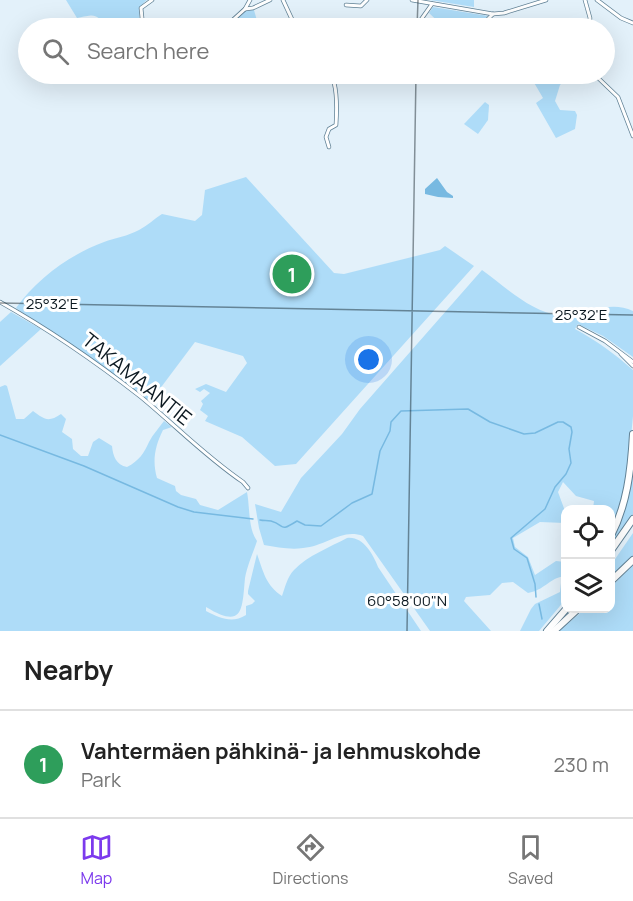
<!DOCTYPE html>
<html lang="en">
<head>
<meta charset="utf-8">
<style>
  :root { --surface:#fff; --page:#f6f6f6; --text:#222; --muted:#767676; --line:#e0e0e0; --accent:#7c3aed }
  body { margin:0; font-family:Manrope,sans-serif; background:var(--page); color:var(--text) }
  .controls { position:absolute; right:18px; bottom:18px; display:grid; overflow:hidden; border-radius:12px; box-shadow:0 6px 24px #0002 }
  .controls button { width:54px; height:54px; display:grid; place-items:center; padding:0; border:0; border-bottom:2px solid var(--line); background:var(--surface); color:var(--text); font:30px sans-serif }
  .you { position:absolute; left:369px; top:360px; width:21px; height:21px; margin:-15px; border:4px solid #fff; border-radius:50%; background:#1a73e8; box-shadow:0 0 0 9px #1a73e833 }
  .badge { display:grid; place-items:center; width:39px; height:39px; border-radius:50%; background:var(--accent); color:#fff; font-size:20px; font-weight:700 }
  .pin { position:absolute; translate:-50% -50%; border:3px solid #fff; box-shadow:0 2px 6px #0006 }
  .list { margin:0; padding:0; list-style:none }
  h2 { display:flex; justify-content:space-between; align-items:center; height:78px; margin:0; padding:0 24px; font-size:26px }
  h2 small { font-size:20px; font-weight:400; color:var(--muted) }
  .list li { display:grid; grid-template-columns:39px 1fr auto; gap:18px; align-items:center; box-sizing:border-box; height:108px; padding:0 24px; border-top:2px solid var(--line) }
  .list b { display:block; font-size:22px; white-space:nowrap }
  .list p { margin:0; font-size:20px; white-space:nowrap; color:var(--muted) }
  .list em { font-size:20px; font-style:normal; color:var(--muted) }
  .icon { flex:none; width:33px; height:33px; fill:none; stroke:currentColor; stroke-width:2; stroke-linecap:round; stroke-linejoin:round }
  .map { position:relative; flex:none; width:633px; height:631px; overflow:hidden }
  .search { position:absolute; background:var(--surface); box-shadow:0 6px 24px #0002; left:18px; right:18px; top:18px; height:66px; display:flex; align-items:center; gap:15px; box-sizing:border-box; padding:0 21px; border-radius:33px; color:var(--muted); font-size:22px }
  .sheet { height:186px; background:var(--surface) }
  nav { display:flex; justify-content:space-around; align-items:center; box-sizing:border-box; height:84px; border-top:2px solid var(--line); background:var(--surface); font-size:16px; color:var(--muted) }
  nav a { display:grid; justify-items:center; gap:3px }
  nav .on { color:var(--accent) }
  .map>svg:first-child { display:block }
</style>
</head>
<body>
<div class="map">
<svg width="633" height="631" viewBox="0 0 633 631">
  <rect width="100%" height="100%" fill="#e3f1fa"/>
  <g fill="#aedcf8">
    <path d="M66 0H147C136 8 140 17 141 28H108C95 13 96 14 77 18Z"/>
    <polygon points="430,0 474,0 474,7"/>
    <polygon points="433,7 488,16 475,28 445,28 429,13"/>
    <polygon points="254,10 259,28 227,28 245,11"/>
    <polygon points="529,74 570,74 560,85 555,101 560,110 575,111 577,115 575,129 556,138 536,103 543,98"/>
    <polygon points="485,102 489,105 488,120 478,134 464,124"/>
    <path d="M246 177 334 273 344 274 440 250 445 246 474 266 296 464 275 466 242 437 205 421 208 416 200 410 203 404 201 401 210 393 204 389 200 392 195 389 206 384 226 392 247 363 243 356 195 342 150 402 16 308C37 279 69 255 104 242 115 238 128 236 139 230 147 226 154 219 162 214L195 221 202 215 205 190Z"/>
    <path d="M482 270C503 285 532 313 559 315 585 317 607 299 633 311V357L603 336 578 324 575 329C597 341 615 354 633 370V416L628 468 623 500 611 532 610 509H593L594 501 576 496 563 482 558 492 565 511V523L540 522 513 538 515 547 528 557 535 575 556 561 565 562V576C549 578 545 590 528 593L513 582 502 583 490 595 466 597 464 601 491 631H430L363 536C342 528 326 546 303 548 290 550 277 547 264 545L259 528 255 504 281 512 301 478 342 434 360 409Z"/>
    <polygon points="11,312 41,329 0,366 0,322"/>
    <path d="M5 385 7 386 16 419H24L33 411C44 419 48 423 61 414L66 419 62 432 72 439 73 449 81 456H88L93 442 99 438 112 446C113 456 116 465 127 467 139 461 144 453 149 442 153 434 159 428 164 421L172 427 163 430C155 446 152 461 157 478L175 486 176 491 181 495 196 499 200 505 218 510 247 492C250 508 248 528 257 541 253 553 247 566 245 578 242 609 244 630 206 607V611C220 618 232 624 246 615V606L252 604 255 601 248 594V591L257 554C263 571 266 586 282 596 285 588 287 577 294 570 307 556 330 547 347 538 363 536 373 554 378 567L421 631H0V387Z"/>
    <polygon points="633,467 633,514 611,546 629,495"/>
    <polygon points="633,533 633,556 611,579 611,565"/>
    <polygon points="633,565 633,631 559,631 585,609 610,608 611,587"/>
    <polygon points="565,580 565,600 539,631 520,631 531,609 535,604 560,592 561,583"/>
  </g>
  <polygon fill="#77b9e1" points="437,178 447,192 453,196 453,198 438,197 425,194 425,189"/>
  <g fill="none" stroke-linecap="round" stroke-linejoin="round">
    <g stroke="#77b9e1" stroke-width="1.5">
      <polyline points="0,435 84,466 178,507 194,512 253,519"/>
      <path d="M260 520C264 521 267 520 271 521 286 525 278 533 297 521L305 525 321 526 352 503 372 494 380 451 390 431 391 422 401 411 468 409 490 422 524 434 535 433 558 422H563L571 427 572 432 569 449 571 463 566 474 555 487 545 509 511 538 514 549 527 558 535 584 536 597"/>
      <polyline points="539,604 542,619"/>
    </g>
    <defs>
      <g id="street">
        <polyline points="283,0 296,28"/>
        <polyline points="412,0 493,14 504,13 546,0"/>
        <polyline points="585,0 590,18 589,28"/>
        <polyline points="597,0 621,18 633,23"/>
        <polyline points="346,5 361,6 367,0"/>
        <polyline points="245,9 253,8 270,0"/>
        <polyline points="143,28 141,8 152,0"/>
        <polyline points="224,28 245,9 250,0"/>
        <polyline points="415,28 432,4"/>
        <polyline points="479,28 493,14"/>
        <polyline points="159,74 167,77 174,74"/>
        <polyline points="481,74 482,80"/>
        <polyline points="594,74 618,97 633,136"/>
        <path d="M329 147 326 137 329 129 336 125C337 110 338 88 331 74"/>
        <path d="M0 302C50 330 96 362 141 397 175 425 206 457 243 482L248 488"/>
        <polyline points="579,327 605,341 633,362"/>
        <polyline points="621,354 633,366"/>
      </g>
      <g id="highway">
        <path d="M610 538C627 505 631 471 633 434"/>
        <polyline points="610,552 633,519"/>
        <polyline points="610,582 633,560"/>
        <polyline points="547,631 567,608"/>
        <polyline points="554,631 579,608"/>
      </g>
    </defs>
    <use href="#street" stroke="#608195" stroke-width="4.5"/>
    <use href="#highway" stroke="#608195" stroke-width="8"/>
    <use href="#street" stroke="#fff" stroke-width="3"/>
    <use href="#highway" stroke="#fff" stroke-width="6"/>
  </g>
  <path fill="none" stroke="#0b1820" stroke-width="1.5" stroke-opacity="0.45" d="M417 28 418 0M0 303 633 315M407 631 416 74"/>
  <g text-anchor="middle" stroke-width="6" stroke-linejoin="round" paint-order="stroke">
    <g font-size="20" fill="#0b1820" stroke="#fff">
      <text transform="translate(137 379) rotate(39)" y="7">TAKAMAANTIE</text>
    </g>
  </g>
  <g font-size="15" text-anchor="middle" fill="#0b1820" stroke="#fff" stroke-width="6" stroke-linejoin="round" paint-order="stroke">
    <text x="52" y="309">25°32'E</text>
    <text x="581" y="320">25°32'E</text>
    <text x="407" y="606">60°58'00"N</text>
  </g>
</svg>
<div class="controls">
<button><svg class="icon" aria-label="locate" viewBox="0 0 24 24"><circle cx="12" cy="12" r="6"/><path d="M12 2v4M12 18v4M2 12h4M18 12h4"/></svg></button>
<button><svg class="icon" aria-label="layers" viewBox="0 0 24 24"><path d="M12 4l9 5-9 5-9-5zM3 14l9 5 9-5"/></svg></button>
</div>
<div class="you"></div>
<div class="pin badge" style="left:292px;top:274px;background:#2e9e5b">1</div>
<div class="search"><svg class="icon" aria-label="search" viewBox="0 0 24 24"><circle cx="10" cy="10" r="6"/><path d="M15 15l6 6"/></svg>Search here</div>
</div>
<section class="sheet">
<h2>Nearby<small></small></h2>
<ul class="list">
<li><span class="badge" style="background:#2e9e5b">1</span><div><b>Vahtermäen pähkinä- ja lehmuskohde</b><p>Park</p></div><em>230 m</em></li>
</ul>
</section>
<nav>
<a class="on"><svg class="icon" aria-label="map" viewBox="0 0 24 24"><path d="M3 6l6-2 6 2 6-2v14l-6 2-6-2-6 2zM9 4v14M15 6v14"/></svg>Map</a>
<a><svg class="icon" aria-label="directions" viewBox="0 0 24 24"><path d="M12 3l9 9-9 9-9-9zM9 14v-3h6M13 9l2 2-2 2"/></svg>Directions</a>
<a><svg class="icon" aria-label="saved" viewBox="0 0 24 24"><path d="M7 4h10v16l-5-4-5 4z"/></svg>Saved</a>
</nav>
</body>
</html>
